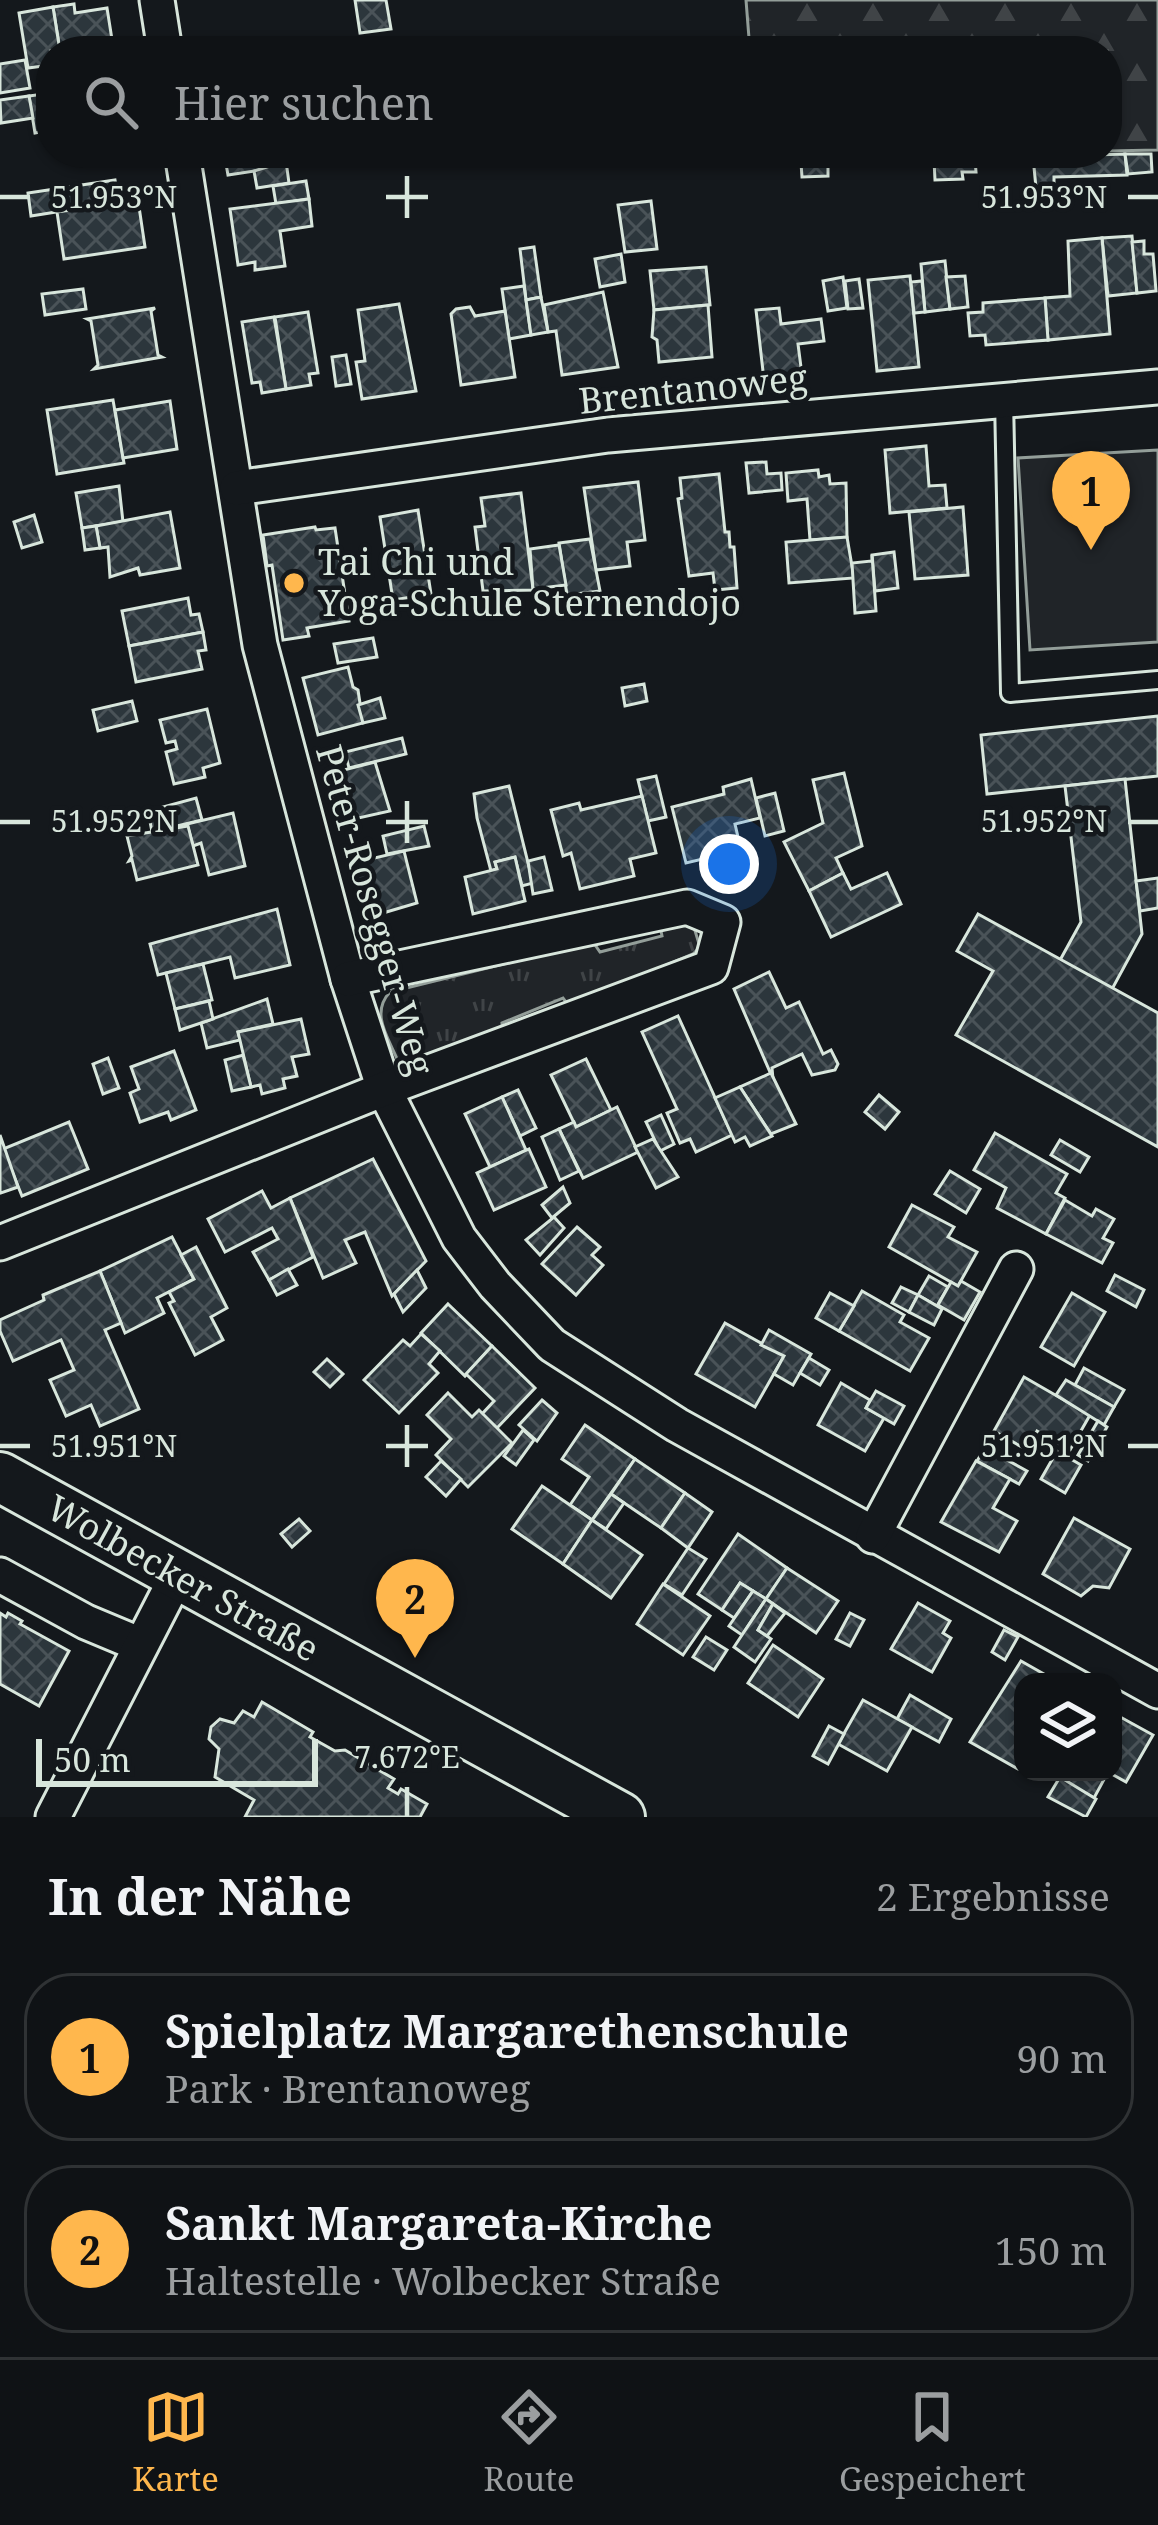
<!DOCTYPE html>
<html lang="de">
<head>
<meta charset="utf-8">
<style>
  :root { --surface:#0f1215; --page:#181b1e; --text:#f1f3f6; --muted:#9b9ea0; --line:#2f3234; --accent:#ffb74d }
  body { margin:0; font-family:"Noto Serif",serif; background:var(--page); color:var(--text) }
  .controls { position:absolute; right:36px; bottom:36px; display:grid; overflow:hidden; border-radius:24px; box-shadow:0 3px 9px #0004 }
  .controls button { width:108px; height:108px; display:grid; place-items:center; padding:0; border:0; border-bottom:3px solid var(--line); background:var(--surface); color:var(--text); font:60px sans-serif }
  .scale { position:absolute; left:36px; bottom:30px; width:282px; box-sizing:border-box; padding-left:12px; border:6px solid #d8e6dc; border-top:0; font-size:33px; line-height:42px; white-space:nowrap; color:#d8e6dc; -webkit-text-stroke:9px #14181c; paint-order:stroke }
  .you { position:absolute; left:729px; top:864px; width:42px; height:42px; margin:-30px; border:9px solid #fff; border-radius:50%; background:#1a73e8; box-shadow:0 0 0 18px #1a73e833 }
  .badge { display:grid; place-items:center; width:78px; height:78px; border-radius:50%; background:var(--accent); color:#111; font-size:39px; font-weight:700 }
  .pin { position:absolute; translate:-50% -99px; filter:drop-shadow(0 3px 6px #0008) }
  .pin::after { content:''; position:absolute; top:63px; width:42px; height:36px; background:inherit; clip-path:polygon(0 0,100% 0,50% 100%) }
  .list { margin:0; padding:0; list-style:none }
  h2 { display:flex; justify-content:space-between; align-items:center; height:156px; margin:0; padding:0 48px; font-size:51px }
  h2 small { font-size:39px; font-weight:400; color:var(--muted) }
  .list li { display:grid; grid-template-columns:78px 1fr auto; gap:36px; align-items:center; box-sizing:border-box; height:168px; margin:0 24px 24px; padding:0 24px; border:3px solid var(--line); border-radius:48px }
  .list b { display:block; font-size:45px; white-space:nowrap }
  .list p { margin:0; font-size:39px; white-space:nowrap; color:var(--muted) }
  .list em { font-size:39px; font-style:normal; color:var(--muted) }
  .icon { flex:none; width:66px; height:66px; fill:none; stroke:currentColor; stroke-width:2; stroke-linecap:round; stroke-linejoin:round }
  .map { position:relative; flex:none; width:1158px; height:1817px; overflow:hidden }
  .search { position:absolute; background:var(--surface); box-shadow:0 3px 9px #0004; left:36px; right:36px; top:36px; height:132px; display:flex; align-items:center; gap:30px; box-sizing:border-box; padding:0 42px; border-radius:48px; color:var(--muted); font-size:45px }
  .sheet { height:540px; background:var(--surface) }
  nav { display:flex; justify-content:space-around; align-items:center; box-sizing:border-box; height:168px; border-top:3px solid var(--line); background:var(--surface); font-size:33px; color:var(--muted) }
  nav a { display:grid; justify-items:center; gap:6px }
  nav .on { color:var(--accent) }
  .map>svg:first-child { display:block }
</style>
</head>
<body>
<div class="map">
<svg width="1158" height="1817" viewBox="0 0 1158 1817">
  <defs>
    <pattern id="grass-tufts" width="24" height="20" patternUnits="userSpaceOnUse" patternTransform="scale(3)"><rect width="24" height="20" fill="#202428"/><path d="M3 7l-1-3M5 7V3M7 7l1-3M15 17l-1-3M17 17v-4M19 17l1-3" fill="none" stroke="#404447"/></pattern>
    <pattern id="forest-firs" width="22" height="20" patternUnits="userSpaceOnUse" patternTransform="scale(3)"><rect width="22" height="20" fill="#202428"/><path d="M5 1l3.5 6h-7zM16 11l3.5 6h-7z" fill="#404447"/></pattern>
    <pattern id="building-cross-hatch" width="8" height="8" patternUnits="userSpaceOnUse" patternTransform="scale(3)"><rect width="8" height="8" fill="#2c363c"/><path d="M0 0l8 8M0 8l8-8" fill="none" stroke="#4a5358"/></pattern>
  </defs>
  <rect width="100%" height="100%" fill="#14181c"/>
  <path fill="url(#grass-tufts)" stroke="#939e99" stroke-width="3" d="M679 922 693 924 700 947 693 954 569 1006 563 998 502 1023 503 1034 417 1068 398 1061C388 1037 370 1013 390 992L593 942 600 952 662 936 660 926Z"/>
  <g fill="url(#forest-firs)" stroke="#939e99" stroke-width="3">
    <polygon points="746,0 1158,0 1158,150 1107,151 1107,51 750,51"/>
    <polygon points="749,153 1051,153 747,162"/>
  </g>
  <polygon fill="#202428" stroke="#939e99" stroke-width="3" points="1158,450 1158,642 1030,650 1018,458"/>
  <g fill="url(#building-cross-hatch)" stroke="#d8e6dc" stroke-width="3">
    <polygon points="355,0 386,0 391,29 360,33"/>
    <polygon points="74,4 75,13 107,8 113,46 60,51 53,7"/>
    <polygon points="53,7 60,51 51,51 51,65 28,68 19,13"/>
    <polygon points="25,60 30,88 0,93 0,64"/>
    <polygon points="51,93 51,111 48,111 51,130 35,133 29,96"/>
    <polygon points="29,96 33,118 1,123 0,100"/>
    <polygon points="224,153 265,153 267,169 228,175"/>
    <polygon points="1125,154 1127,175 1054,177 1054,197 1037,198 1033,157"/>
    <polygon points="1125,154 1151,154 1152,172 1128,174"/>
    <polygon points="975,159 976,172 962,172 963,179 935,180 934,160"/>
    <polygon points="286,161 289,183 257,188 254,171"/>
    <polygon points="828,162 828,176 802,177 801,163"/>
    <polygon points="115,180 119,202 31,216 28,193"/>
    <polygon points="306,181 309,199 276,204 273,186"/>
    <polygon points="309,199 312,226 280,231 285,266 255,270 255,262 238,265 230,209"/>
    <polygon points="138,200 145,247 64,259 57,212"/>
    <polygon points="651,201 657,249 625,252 618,205"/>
    <polygon points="1132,236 1137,293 1108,296 1102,238"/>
    <polygon points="1102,238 1110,334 1048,340 1045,298 1070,296 1068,241"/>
    <polygon points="1144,241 1144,254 1153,254 1156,291 1137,293 1132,242"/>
    <polygon points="534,247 541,297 526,300 520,249"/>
    <polygon points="621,254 625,282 600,287 595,259"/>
    <polygon points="945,261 950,309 925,312 921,264"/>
    <polygon points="706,267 710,305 654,310 650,271"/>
    <polygon points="910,276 919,367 877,371 868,280"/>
    <polygon points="965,276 968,307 950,309 946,277"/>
    <polygon points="843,277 847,308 828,311 823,281"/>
    <polygon points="859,279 863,308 848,309 845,281"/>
    <polygon points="922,281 925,312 914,313 911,282"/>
    <polygon points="524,286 531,335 509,339 502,289"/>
    <polygon points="83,289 86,309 45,315 42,294"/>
    <polygon points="603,292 618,367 562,375 556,331 548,332 544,305"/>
    <polygon points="541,297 548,332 531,335 526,300"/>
    <polygon points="1045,298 1048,340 986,345 985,335 970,336 968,313 983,312 983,303"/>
    <polygon points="399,304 416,391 362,399 356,362 365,361 358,310"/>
    <polygon points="708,305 712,357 659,362 657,340 652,337 654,310"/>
    <polygon points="470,307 475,316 505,311 515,377 461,385 451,314 456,309"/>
    <polygon points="155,308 151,311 158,355 162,357 94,369 98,365 91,321 87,319"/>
    <polygon points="779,308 781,324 821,319 824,341 798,344 802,375 764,380 756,310"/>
    <polygon points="308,312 318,373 309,374 311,385 286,389 275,317"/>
    <polygon points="274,317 286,389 262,393 260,382 252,383 242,322"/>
    <polygon points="346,355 351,384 336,386 332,357"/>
    <polygon points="113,400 124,463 57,474 47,410"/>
    <polygon points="170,401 177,449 123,458 115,410"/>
    <polygon points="926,446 929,486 945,485 947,508 890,513 885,450"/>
    <polygon points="766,462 767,474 781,473 782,490 749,493 746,463"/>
    <polygon points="818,470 819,477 829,475 830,484 846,483 847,537 810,540 807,499 788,501 786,473"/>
    <polygon points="719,474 725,532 729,532 730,547 734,547 737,588 715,590 713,573 689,576 678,499 682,498 680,478"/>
    <polygon points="638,482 645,540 627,542 630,566 596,570 584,488"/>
    <polygon points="119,486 123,522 82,528 76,493"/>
    <polygon points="521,493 533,589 537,590 483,591 475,527 485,526 481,498"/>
    <polygon points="963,507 968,575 915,579 909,512"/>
    <polygon points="418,510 431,594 393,600 380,517"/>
    <polygon points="170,512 180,568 140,575 138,568 110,577 108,547 100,548 96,526"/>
    <polygon points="34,515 42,542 22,548 14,522"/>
    <polygon points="96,526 100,548 85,550 82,528"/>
    <polygon points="315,527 316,530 335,528 349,621 307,628 309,636 283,640 272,565 267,566 263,535"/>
    <polygon points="847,537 854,578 789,583 786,542"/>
    <polygon points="590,539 600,591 567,595 559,543"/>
    <polygon points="559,545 566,585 533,589 530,549"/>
    <polygon points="894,552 898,588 875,591 872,555"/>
    <polygon points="872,555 876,611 855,613 852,563 872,561"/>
    <polygon points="188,598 191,615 199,614 203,632 129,646 122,611"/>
    <polygon points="203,632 206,650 198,651 202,669 136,682 129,646"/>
    <polygon points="373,638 377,657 338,663 334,644"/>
    <polygon points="348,667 353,687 358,690 363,723 318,735 303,678"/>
    <polygon points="644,684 647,701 625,706 622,688"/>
    <polygon points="380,698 385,718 363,723 358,705"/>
    <polygon points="132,701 137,721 98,731 93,710"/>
    <polygon points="207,709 220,763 203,768 205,777 174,784 166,752 177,749 175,741 166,743 160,720"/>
    <polygon points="1158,716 1158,776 987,794 981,735"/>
    <polygon points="402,738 406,754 349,768 345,752"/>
    <polygon points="375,762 390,811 345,821 343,813 336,809 328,774"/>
    <polygon points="844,773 862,846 836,858 843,873 809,891 784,842 823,823 813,780"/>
    <polygon points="656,776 666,817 648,821 638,780"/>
    <polygon points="751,779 760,818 735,824 741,850 686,863 672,807 724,794 723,787"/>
    <polygon points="1125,779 1142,934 1111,991 1059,962 1081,922 1065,786"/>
    <polygon points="509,786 533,883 522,886 515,857 495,862 497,869 491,871 477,818 474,794"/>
    <polygon points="775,793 784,831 765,836 756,798"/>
    <polygon points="642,796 656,853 630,859 634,876 580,889 571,853 563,856 551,810 579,803 581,810"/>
    <polygon points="196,798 202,820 152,832 148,811"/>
    <polygon points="233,813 245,866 209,875 201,843 193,846 187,824"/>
    <polygon points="188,826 198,865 137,880 132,860 129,861 132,856 127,836"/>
    <polygon points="424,826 429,846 387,854 383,836"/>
    <polygon points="404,851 417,903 366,918 353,863"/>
    <polygon points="515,857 525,901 473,914 465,877 497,869 495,862"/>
    <polygon points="544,857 552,890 533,894 528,861"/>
    <polygon points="843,873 851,889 887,873 901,904 831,937 809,891"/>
    <polygon points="1158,878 1158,908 1140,911 1136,881"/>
    <polygon points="277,909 290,965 235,978 230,957 158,975 150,944"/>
    <polygon points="978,914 1158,1013 1158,1147 956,1035 993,971 957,951"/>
    <polygon points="203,964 212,1000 175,1009 166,973"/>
    <polygon points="769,972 786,1008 799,1002 823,1054 831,1050 838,1064 835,1070 812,1075 802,1054 772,1068 773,1079 734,989"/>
    <polygon points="267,999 273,1024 238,1032 240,1040 207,1048 201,1023"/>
    <polygon points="209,1001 213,1019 180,1030 175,1009"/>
    <polygon points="678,1016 732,1135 696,1152 690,1139 680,1143 667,1113 677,1109 642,1032"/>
    <polygon points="301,1019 309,1054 292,1057 297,1076 283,1079 285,1088 262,1094 260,1085 251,1087 238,1032"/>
    <polygon points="174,1051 196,1110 171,1120 168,1112 140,1122 130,1093 139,1089 131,1067"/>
    <polygon points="243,1055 251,1087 232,1091 225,1060"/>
    <polygon points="108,1058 119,1088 103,1094 93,1064"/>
    <polygon points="586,1059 611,1110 576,1127 551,1075"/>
    <polygon points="771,1073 796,1124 771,1134 740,1087"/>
    <polygon points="740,1087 772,1136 750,1146 745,1137 735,1142 715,1098"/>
    <polygon points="518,1090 536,1128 520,1136 502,1097"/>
    <polygon points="879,1095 899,1112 885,1129 865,1112"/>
    <polygon points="502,1097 526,1150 490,1167 465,1114"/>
    <polygon points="617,1107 638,1152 583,1178 559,1129 574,1122 576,1127"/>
    <polygon points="661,1115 674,1144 660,1151 646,1122"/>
    <polygon points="69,1122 88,1169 22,1196 3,1149"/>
    <polygon points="559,1129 579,1171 560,1180 542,1137"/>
    <polygon points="995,1133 1067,1174 1056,1193 1065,1198 1046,1234 997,1208 1006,1188 974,1170"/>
    <polygon points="0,1135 18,1187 1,1193 0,1191"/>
    <polygon points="653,1139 678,1177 656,1188 635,1147"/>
    <polygon points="1060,1140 1089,1157 1080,1172 1051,1155"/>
    <polygon points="529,1149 546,1187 494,1210 477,1173"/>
    <polygon points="373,1159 426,1261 392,1296 365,1232 345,1240 356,1263 323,1278 290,1198"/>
    <polygon points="950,1171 980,1189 966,1213 935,1194"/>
    <polygon points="563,1187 570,1203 552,1218 542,1205"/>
    <polygon points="262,1191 271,1208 290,1198 313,1257 269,1280 253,1252 278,1239 272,1228 225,1252 208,1219"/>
    <polygon points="1065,1200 1092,1216 1096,1209 1114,1219 1103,1238 1113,1243 1102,1263 1046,1234"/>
    <polygon points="912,1205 954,1227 948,1237 977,1252 958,1286 889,1247"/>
    <polygon points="554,1217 564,1228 540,1255 526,1240"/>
    <polygon points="577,1227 600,1247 592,1255 603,1265 576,1295 542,1264"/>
    <polygon points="172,1237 194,1279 157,1298 164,1313 125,1333 100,1271"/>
    <polygon points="196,1247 227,1308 211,1317 223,1340 195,1355 169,1303 174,1301 169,1292 194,1279 181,1255"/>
    <polygon points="288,1269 297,1285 277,1295 269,1280"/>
    <polygon points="417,1270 426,1288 403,1312 394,1294"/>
    <polygon points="100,1271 121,1323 105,1330 139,1409 100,1426 91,1405 66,1416 50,1380 74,1370 61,1340 13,1361 0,1331 0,1320 44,1300 43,1295"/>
    <polygon points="1115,1275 1144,1290 1136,1307 1107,1291"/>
    <polygon points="929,1276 948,1287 937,1306 918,1295"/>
    <polygon points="961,1281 980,1292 964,1320 938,1305 951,1282 958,1286"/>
    <polygon points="901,1287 918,1295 909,1312 892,1303"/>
    <polygon points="862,1291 904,1315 900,1322 929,1338 910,1371 839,1331"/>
    <polygon points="830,1293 854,1306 839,1331 816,1318"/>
    <polygon points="1072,1293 1105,1312 1074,1366 1041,1347"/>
    <polygon points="918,1295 942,1309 934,1325 909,1312"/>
    <polygon points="448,1304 492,1346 465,1376 421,1333"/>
    <polygon points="725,1323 784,1356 755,1407 696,1374"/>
    <polygon points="769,1330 811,1354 793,1385 774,1374 784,1356 761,1345"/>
    <polygon points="421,1334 440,1351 429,1364 438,1373 399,1413 364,1380 403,1340 410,1346"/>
    <polygon points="492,1346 535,1388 497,1428 482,1414 494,1401 466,1374"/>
    <polygon points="809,1358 829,1370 820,1385 800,1373"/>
    <polygon points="327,1359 343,1374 330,1387 314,1372"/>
    <polygon points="1084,1368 1124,1390 1114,1407 1075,1385"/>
    <polygon points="1024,1377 1090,1415 1070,1450 1037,1431 1027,1450 994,1431"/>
    <polygon points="1066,1380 1114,1407 1104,1425 1056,1395"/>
    <polygon points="841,1383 870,1400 866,1408 884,1418 865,1451 818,1425"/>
    <polygon points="876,1391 904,1406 894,1424 866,1408"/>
    <polygon points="448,1393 472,1417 479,1410 512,1443 468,1487 436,1455 451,1439 427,1415"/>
    <polygon points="542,1400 557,1413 537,1441 519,1425"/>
    <polygon points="1098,1421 1107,1427 1088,1461 1078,1455"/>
    <polygon points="585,1425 635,1459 592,1520 570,1505 589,1477 562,1459"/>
    <polygon points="523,1430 534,1440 516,1465 504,1456"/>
    <polygon points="985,1448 1027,1471 1019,1484 977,1461"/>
    <polygon points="1057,1451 1081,1465 1065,1493 1041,1479"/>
    <polygon points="635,1459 685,1493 661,1528 611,1494"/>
    <polygon points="441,1461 461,1479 446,1496 426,1477"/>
    <polygon points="976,1461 1010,1479 993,1508 1017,1521 999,1552 941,1522"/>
    <polygon points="542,1486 592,1520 563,1564 512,1529"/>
    <polygon points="685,1493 712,1512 688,1548 661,1528"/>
    <polygon points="611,1494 624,1503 606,1529 592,1520"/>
    <polygon points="1074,1518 1130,1549 1109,1588 1093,1586 1081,1596 1043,1574"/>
    <polygon points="299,1519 310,1531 292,1547 281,1534"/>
    <polygon points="592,1520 642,1555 611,1598 563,1564"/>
    <polygon points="738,1534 787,1568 766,1599 740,1583 722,1610 698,1594"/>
    <polygon points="688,1548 706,1559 682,1595 664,1584"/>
    <polygon points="787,1568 838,1601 816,1633 766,1599"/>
    <polygon points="740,1583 753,1591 734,1618 722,1610"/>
    <polygon points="663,1584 710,1616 683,1655 637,1624"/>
    <polygon points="753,1591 766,1599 742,1635 729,1626"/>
    <polygon points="766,1599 773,1604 758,1630 771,1639 755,1662 734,1647"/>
    <polygon points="918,1603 950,1621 943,1633 951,1638 932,1672 891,1649"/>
    <polygon points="773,1604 785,1613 767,1636 758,1630"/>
    <polygon points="0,1613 6,1617 8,1613 22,1621 20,1624 69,1651 39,1706 0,1684"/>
    <polygon points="850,1613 864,1620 850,1646 836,1639"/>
    <polygon points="1004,1630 1018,1637 1005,1660 992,1652"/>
    <polygon points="706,1637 727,1650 714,1670 693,1657"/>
    <polygon points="773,1645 823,1679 798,1717 748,1683"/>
    <polygon points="1021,1661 1058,1682 1023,1682 1023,1761 1018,1769 970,1742"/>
    <polygon points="910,1695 951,1719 939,1742 897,1719"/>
    <polygon points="863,1700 912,1727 887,1771 838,1744"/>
    <polygon points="262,1702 313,1732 310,1737 335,1751 345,1750 394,1779 388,1788 398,1794 401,1789 427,1804 420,1817 245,1817 254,1800 215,1777 219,1749 209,1739 211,1727 220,1719 234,1723 243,1711 254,1717"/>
    <polygon points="1113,1713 1153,1735 1126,1782 1108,1772 1094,1798 1066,1782 1072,1772 1113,1772"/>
    <polygon points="829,1726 844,1734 828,1764 813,1756"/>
    <polygon points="1060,1777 1096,1799 1086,1817 1048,1797"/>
  </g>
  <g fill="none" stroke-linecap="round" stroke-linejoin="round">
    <defs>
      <polyline id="service" points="1004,399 1010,693 1158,680"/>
      <g id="minor">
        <polyline points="157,0 165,51"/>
        <polyline points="182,153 260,645 348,979 384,1089 459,1238 495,1285 552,1345 677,1425 1158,1691"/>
        <polyline points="237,488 608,435 1158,387"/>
        <polyline points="0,1243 384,1089 711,967 723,922 687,907 348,979"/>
        <polyline points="873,1536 1016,1269"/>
        <polyline points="0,1575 86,1622 141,1645"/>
        <polyline points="53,1817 178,1574"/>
      </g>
      <polyline id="secondary" points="0,1477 620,1817"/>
    </defs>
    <use href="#service" stroke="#d8e6dc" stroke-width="22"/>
    <use href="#minor" stroke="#d8e6dc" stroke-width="39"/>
    <use href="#secondary" stroke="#d8e6dc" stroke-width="54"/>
    <use href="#service" stroke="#14181c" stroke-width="16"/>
    <use href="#minor" stroke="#14181c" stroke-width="33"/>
    <use href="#secondary" stroke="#14181c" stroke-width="48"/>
  </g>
  <path fill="none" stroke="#d8e6dc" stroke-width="4.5" d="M407 176V218M0 197H30M386 197H428M1128 197H1158M407 801V843M0 822H30M386 822H428M1128 822H1158M407 1425V1467M0 1446H30M386 1446H428M1128 1446H1158M407 1787V1817"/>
  <circle fill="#ffb74d" stroke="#14181c" stroke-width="4.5" cx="294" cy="583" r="12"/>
  <g text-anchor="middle" stroke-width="9" stroke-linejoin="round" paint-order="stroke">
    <g font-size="36" fill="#d8e6dc" stroke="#14181c">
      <text transform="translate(693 389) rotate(-6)" y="13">Brentanoweg</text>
      <text transform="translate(375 910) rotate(74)" y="13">Peter-Rosegger-Weg</text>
      <text transform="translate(183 1578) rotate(29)" y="13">Wolbecker Straße</text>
    </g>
    <g font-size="36" fill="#d8e6dc" stroke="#14181c" text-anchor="start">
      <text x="318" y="575">Tai Chi und<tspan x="318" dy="41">Yoga-Schule Sternendojo</tspan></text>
    </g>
  </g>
  <g font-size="30" text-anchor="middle" fill="#d8e6dc" stroke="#14181c" stroke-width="9" stroke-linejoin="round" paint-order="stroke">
    <text x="114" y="208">51.953°N</text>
    <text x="1044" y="208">51.953°N</text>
    <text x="114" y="832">51.952°N</text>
    <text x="1044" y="832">51.952°N</text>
    <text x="114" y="1457">51.951°N</text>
    <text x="1044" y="1457">51.951°N</text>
    <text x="407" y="1768">7.672°E</text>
  </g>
</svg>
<div class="controls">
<button><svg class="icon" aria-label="layers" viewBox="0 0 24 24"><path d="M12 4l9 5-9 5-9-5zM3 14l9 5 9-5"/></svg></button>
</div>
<div class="scale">50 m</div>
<div class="you"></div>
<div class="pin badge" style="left:1091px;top:550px">1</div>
<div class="pin badge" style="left:415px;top:1658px">2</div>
<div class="search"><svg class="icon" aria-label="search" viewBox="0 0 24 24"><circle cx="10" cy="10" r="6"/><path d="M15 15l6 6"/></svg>Hier suchen</div>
</div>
<section class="sheet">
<h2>In der Nähe<small>2 Ergebnisse</small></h2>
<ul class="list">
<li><span class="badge">1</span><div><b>Spielplatz Margarethenschule</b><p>Park · Brentanoweg</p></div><em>90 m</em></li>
<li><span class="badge">2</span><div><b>Sankt Margareta-Kirche</b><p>Haltestelle · Wolbecker Straße</p></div><em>150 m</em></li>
</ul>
</section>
<nav>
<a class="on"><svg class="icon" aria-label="map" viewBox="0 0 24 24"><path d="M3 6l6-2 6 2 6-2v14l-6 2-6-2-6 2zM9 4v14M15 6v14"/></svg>Karte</a>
<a><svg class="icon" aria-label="directions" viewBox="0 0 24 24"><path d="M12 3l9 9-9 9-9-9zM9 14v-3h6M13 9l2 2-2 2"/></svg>Route</a>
<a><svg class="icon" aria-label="saved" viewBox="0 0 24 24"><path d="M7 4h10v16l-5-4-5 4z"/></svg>Gespeichert</a>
</nav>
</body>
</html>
